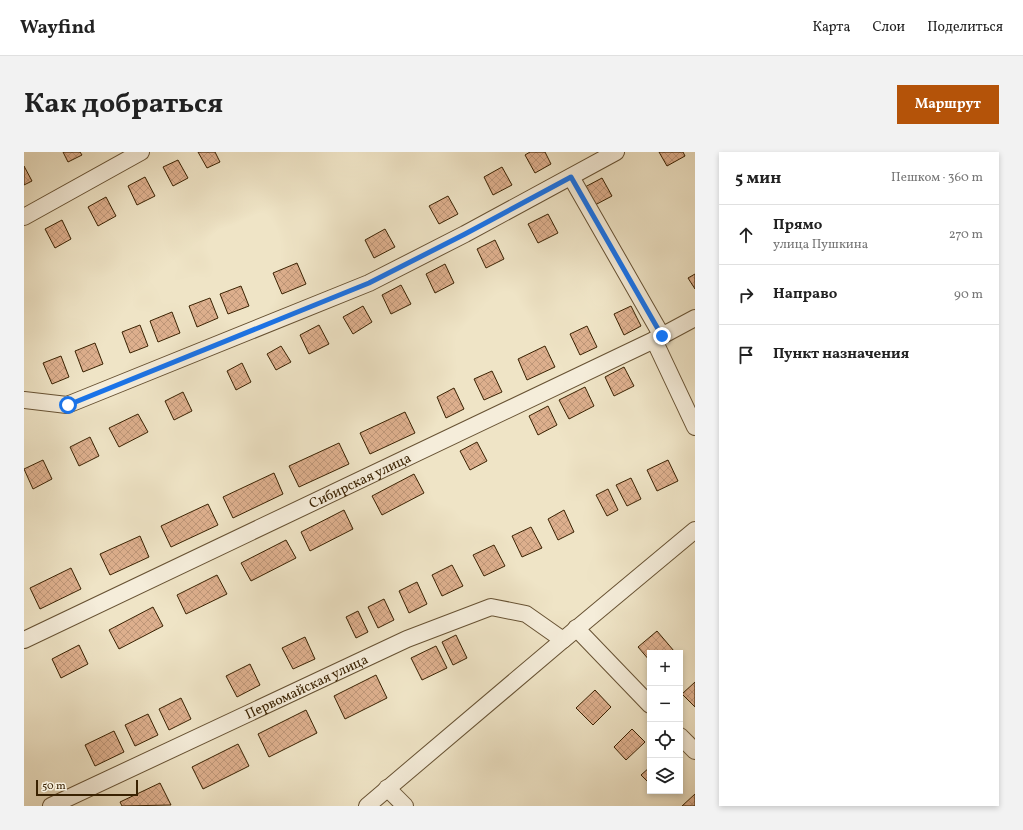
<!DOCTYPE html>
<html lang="ru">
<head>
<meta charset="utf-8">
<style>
  :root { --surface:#fff; --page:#f2f2f2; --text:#222; --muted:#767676; --line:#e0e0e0; --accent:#b45309 }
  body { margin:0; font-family:Vollkorn,serif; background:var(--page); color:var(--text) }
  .controls { position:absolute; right:12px; bottom:12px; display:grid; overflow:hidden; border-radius:0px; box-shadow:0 2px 6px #0003 }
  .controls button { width:36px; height:36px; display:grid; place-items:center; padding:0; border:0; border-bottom:1px solid var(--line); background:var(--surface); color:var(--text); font:20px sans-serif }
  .scale { position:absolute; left:12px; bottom:10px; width:102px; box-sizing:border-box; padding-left:4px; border:2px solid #3a2202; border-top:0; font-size:11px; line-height:14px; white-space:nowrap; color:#3a2202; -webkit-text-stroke:3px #f5edda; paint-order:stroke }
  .stop { position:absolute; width:12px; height:12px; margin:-9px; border:3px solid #1a73e8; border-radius:50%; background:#fff }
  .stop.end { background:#1a73e8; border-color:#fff; box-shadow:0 1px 4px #0008 }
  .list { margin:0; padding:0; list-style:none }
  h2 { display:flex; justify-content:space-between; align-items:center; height:52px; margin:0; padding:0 16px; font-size:17px }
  h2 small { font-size:13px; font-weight:400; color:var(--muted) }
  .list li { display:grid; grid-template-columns:26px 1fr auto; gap:12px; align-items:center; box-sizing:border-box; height:60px; padding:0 16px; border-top:1px solid var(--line) }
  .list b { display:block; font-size:15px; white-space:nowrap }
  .list p { margin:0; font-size:13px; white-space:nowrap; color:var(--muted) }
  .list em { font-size:13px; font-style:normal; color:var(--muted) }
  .icon { flex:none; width:22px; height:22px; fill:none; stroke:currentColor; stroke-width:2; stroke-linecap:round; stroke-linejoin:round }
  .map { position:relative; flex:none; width:671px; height:654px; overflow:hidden; border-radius:0px }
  header { display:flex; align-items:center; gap:24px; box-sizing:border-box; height:56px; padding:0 20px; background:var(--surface); border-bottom:1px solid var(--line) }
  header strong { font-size:19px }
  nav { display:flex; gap:22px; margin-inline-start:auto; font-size:14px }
  .intro { display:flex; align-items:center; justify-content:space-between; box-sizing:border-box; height:96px; padding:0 24px }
  h1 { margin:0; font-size:28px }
  .button { padding:10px 18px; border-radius:0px; background:var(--accent); color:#fff; font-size:14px; font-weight:700 }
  main { display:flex; gap:24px; padding:0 24px }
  aside { flex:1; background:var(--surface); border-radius:0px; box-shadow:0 2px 6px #0003 }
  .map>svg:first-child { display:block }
</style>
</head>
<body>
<header>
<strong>Wayfind</strong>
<nav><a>Карта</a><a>Слои</a><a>Поделиться</a></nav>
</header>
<div class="intro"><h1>Как добраться</h1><a class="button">Маршрут</a></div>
<main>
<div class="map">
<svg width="671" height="654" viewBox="0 0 671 654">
  <defs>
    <pattern id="building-cross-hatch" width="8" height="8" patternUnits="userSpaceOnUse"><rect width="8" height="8" fill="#ddaf8d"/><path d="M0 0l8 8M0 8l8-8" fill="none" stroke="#be9678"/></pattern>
  </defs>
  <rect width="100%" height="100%" fill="#efe4c6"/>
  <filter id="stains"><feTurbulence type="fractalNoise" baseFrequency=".005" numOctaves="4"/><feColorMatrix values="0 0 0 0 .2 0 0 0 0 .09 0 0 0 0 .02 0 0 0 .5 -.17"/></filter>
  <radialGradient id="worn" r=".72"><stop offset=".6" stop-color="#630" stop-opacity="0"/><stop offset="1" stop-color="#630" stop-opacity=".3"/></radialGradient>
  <g fill="url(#building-cross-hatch)" stroke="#3a2202">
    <polygon points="39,0 56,0 58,3 44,10"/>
    <polygon points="174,0 191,0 196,10 183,16"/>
    <polygon points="506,0 521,0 527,12 511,21 501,3"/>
    <polygon points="635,0 659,0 661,4 643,14"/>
    <polygon points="154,8 164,26 149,34 139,15"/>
    <polygon points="0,14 8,29 0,33"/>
    <polygon points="478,15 488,33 469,43 460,25"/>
    <polygon points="121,25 131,44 113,53 104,34"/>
    <polygon points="578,26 588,44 571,53 561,35"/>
    <polygon points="424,44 434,62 415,72 405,54"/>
    <polygon points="82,45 92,64 74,74 64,55"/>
    <polygon points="524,62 534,81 514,91 504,72"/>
    <polygon points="38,68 47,87 31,96 21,77"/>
    <polygon points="361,77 371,95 350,106 341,88"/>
    <polygon points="471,88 480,107 462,116 453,97"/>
    <polygon points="273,111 282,132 258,142 249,121"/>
    <polygon points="421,112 430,131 411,141 402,122"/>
    <polygon points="671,122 671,137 664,126"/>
    <polygon points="377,133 387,152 367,162 358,143"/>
    <polygon points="217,134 225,154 204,162 196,142"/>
    <polygon points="186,146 194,166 173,175 165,154"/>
    <polygon points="339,154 348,170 329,182 319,165"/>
    <polygon points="607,154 617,174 600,183 590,162"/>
    <polygon points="148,160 156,181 134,190 126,169"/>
    <polygon points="116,173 124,194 106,201 98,180"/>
    <polygon points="295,173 305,192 285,202 276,183"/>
    <polygon points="563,174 573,195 556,203 546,182"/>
    <polygon points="71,191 79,212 59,220 51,199"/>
    <polygon points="257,194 267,210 252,218 243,202"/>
    <polygon points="521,194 531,215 503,228 494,207"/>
    <polygon points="37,204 45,225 28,232 19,211"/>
    <polygon points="218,211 227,230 212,238 203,219"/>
    <polygon points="600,215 610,234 590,244 581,225"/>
    <polygon points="468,219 478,240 460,248 450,227"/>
    <polygon points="561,235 570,254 545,267 535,248"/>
    <polygon points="430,236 440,257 422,266 413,245"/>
    <polygon points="159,240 168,259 150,268 141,249"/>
    <polygon points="524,254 533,273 514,283 505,264"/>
    <polygon points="381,260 391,281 346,302 336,281"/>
    <polygon points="114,262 124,280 95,295 85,276"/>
    <polygon points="66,285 75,304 55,314 46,295"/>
    <polygon points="453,290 463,309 446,318 436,299"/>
    <polygon points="315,291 325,312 275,335 265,314"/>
    <polygon points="19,308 28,327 9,337 0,317"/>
    <polygon points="644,308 654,329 633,339 623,318"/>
    <polygon points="250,321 259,342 209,366 199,345"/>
    <polygon points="390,322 400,341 358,363 348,344"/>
    <polygon points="607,326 617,347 603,354 592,333"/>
    <polygon points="584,337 594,358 583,364 572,343"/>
    <polygon points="184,352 194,373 147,395 137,374"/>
    <polygon points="320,358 329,377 286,399 277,380"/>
    <polygon points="540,358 550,380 534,388 524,367"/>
    <polygon points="507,375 518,396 498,405 488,384"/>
    <polygon points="116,384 125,405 86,423 76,402"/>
    <polygon points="262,388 272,406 227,429 217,411"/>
    <polygon points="470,393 481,414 460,424 449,403"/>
    <polygon points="428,413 439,434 418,444 408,423"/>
    <polygon points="47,416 57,437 16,457 6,436"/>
    <polygon points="193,423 203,442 162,462 153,443"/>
    <polygon points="393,430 403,452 385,461 375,439"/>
    <polygon points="360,447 370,468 354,476 344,455"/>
    <polygon points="129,455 139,474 95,497 85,478"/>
    <polygon points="334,459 344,480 332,486 322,465"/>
    <polygon points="633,479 650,499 647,501 626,501 626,509 614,495"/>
    <polygon points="432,483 443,506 429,513 418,490"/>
    <polygon points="281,485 291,507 269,517 258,496"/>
    <polygon points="55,493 64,512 37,526 28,507"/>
    <polygon points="412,494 423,516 398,528 387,506"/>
    <polygon points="226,512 236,533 213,545 202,524"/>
    <polygon points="352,523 363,546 321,567 310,544"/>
    <polygon points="671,530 671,555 658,542"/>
    <polygon points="571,538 587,555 569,573 552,556"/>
    <polygon points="157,546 167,567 145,578 135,557"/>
    <polygon points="282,558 293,581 245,605 234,582"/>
    <polygon points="124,562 134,583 111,594 101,573"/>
    <polygon points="608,577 621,590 602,608 590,595"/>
    <polygon points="90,579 100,600 71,614 61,593"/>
    <polygon points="214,592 225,614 179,637 168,615"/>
    <polygon points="626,615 626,632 617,623"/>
    <polygon points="136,631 147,653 98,654 96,650"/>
    <polygon points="671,642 671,654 658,654"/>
  </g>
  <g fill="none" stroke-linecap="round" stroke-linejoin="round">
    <defs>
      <g id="street">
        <polyline points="547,25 638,184"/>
        <polyline points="0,65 117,0"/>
        <polyline points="630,188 671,275"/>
        <polyline points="0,248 43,253 345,131 441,82 592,0"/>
        <polyline points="552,476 626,553"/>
        <path id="s1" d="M0 488 630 188 671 166"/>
        <polyline points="656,584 671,599"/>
        <polyline points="363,636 381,654"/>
        <path id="s2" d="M27 654 383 487 467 455 502 462 539 488 671 378"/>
        <polyline points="343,654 539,488"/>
      </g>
    </defs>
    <use href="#street" stroke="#675233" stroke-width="18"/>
    <use href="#street" stroke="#f5edda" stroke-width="16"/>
  </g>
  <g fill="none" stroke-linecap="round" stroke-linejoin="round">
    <polyline stroke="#1a73e8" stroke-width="5" points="44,253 345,131 441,82 547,25 638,184"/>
  </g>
  <g text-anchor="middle" stroke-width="3" stroke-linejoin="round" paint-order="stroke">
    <g font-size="14" fill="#3a2202" stroke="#f5edda">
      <text dy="5" stroke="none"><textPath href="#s1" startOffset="372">Сибирская улица</textPath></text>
      <text dy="5" stroke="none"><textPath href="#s2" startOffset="282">Первомайская улица</textPath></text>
    </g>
  </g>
  <rect width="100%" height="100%" filter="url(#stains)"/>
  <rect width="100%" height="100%" fill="url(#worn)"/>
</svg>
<div class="controls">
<button>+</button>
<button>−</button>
<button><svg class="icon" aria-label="locate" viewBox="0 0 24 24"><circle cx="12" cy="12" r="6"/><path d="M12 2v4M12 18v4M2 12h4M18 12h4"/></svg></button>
<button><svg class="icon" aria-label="layers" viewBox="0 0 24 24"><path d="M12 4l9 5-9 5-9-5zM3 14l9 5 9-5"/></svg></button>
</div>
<div class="scale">50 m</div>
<div class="stop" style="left:44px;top:253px"></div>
<div class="stop end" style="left:638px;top:184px"></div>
</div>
<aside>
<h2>5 мин<small>Пешком · 360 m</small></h2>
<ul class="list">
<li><svg class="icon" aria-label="ahead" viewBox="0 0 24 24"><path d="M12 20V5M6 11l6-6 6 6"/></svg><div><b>Прямо</b><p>улица Пушкина</p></div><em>270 m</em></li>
<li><svg class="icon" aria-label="right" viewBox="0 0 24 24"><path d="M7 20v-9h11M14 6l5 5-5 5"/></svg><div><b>Направо</b></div><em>90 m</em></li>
<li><svg class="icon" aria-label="arrive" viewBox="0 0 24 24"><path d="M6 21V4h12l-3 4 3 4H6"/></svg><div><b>Пункт назначения</b></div></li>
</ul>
</aside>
</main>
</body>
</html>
